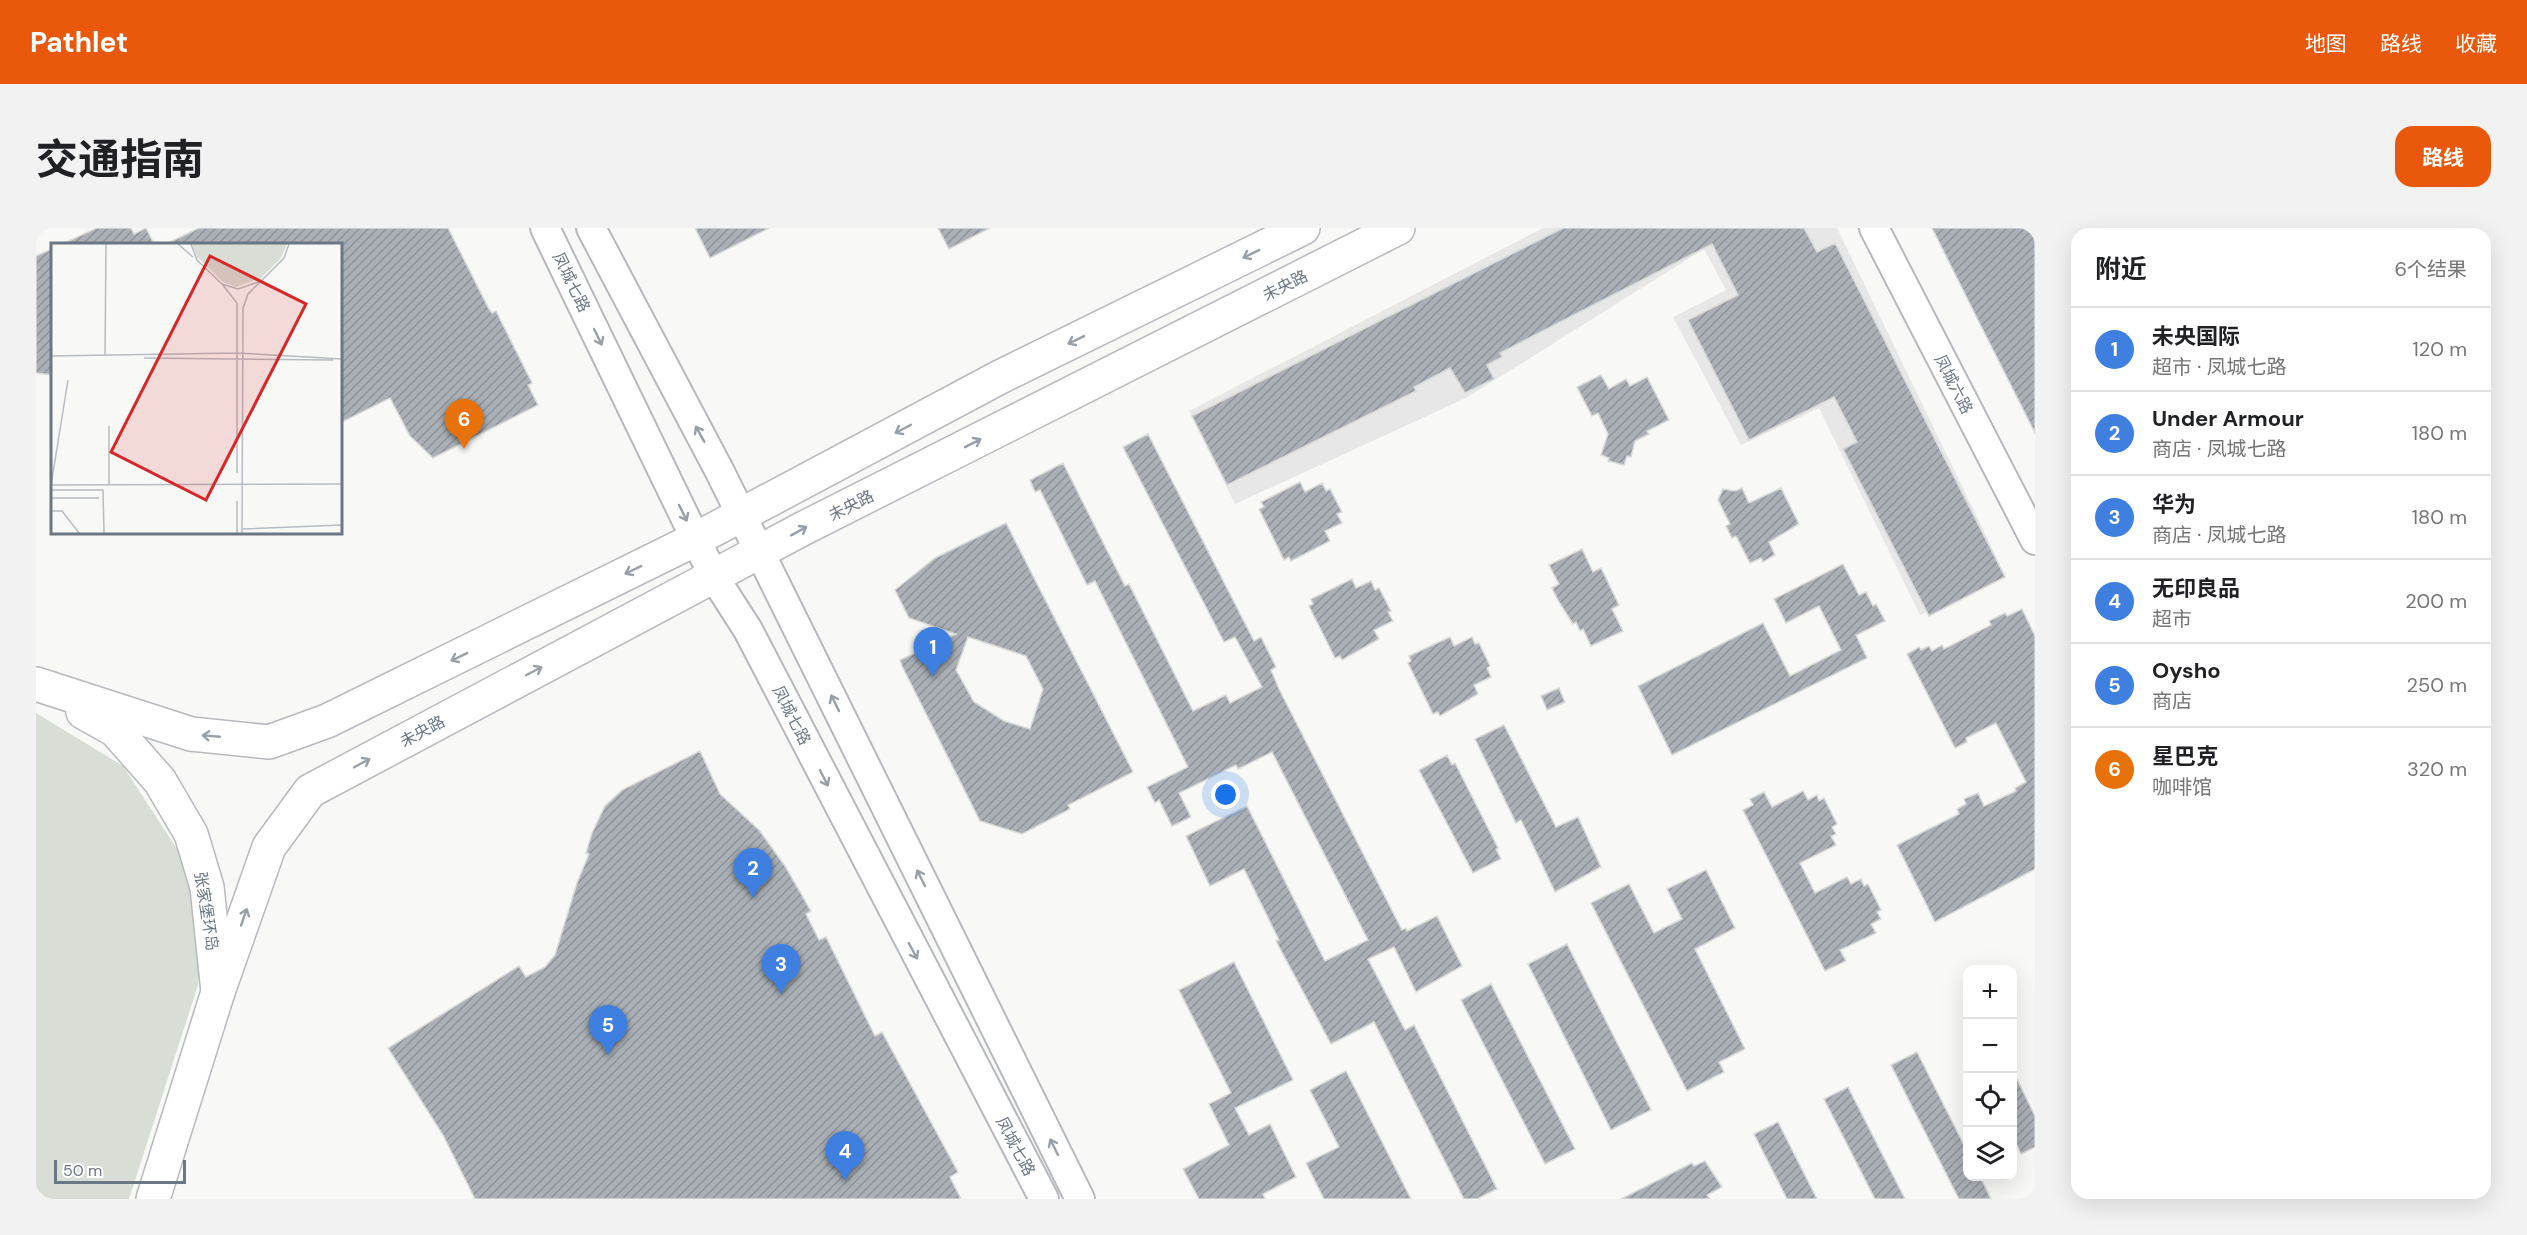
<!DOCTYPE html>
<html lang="zh">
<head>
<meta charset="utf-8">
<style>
  :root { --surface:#fff; --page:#f2f2f2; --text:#202124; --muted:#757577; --line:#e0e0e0; --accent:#ea580c }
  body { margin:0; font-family:"DM Sans","Noto Sans SC",sans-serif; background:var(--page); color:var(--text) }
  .controls { position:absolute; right:18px; bottom:18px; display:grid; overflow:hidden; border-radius:12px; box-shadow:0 6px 24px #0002 }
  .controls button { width:54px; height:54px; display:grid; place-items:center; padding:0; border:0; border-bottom:2px solid var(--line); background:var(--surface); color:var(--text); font:30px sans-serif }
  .scale { position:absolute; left:18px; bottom:15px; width:132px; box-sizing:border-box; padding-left:6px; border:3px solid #6a7784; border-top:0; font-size:16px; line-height:21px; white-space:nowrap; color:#6a7784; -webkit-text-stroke:4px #fff; paint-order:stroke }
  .you { position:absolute; left:1190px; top:567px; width:21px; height:21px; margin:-15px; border:4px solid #fff; border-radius:50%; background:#1a73e8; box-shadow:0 0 0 9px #1a73e833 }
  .badge { display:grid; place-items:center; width:39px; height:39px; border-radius:50%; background:var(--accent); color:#fff; font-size:20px; font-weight:700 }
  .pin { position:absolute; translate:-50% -50px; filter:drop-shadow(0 2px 3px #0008) }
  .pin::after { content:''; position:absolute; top:32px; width:21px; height:18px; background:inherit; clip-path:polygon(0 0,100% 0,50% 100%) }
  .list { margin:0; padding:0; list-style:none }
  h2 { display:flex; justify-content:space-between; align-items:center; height:78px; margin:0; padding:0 24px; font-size:26px }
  h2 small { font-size:20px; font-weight:400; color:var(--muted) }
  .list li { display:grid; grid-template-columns:39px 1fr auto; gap:18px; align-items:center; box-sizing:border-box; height:84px; padding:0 24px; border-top:2px solid var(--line) }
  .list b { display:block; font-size:22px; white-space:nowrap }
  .list p { margin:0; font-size:20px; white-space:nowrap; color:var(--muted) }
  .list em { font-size:20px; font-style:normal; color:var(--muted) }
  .icon { flex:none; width:33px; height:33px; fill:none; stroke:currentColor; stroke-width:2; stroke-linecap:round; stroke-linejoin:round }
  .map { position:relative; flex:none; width:1999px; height:971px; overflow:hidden; border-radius:18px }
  header { display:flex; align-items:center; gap:36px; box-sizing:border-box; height:84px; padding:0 30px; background:var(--accent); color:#fff }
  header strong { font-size:28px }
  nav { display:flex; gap:33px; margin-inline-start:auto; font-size:21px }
  .intro { display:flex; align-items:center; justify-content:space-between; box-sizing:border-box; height:144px; padding:0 36px }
  h1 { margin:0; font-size:42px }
  .button { padding:15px 27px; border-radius:18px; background:var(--accent); color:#fff; font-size:21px; font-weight:700 }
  main { display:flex; gap:36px; padding:0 36px }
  aside { flex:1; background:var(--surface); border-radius:18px; box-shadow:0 6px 24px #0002 }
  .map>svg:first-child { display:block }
</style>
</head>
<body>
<header>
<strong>Pathlet</strong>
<nav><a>地图</a><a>路线</a><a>收藏</a></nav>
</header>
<div class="intro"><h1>交通指南</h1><a class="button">路线</a></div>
<main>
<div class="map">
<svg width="1999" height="971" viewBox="0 0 1999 971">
  <defs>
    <pattern id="building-hatch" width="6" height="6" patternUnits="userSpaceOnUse" patternTransform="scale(1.5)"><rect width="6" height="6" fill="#aab0b6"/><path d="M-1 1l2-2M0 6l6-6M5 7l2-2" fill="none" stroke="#8e949a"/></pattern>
  </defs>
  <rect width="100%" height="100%" fill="#f8f8f6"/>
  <polygon fill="#e6e7e6" points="1507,0 1801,0 1969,347 1884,387 1783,180 1705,217 1637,89 1690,62 1668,21 1430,170 1199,276 1153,183"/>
  <polygon fill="#d8ddd5" points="0,485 87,538 150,635 163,699 162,757 93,971 0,971"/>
  <g fill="url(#building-hatch)" stroke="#dadad8" stroke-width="1.5" fill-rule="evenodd">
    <polygon points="61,0 95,0 98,6 110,0 118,16 26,16"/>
    <polygon points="163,0 412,0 453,81 456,85 460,83 496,155 492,157 502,177 397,230 374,208 354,170 304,195 304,16 130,16"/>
    <polygon points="659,0 733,0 674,30"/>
    <polygon points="902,0 954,0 913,21"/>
    <polygon points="1527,0 1768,0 1781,24 1799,15 1969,349 1893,388 1807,221 1821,214 1798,169 1713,212 1652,92 1702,67 1676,16 1464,125 1466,129 1451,137 1458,151 1429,165 1414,140 1378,159 1380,163 1191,257 1156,188"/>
    <polygon points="1896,0 1999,0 1999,205 1940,88"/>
    <polygon points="16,21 16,147 0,145 0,28"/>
    <polygon points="1565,147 1573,161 1590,151 1594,158 1611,149 1633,192 1611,203 1613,206 1599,213 1595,229 1591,228 1588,237 1572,233 1573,230 1565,227 1572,206 1562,185 1556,188 1541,159"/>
    <polygon points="1112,206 1218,413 1225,409 1240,439 1235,442 1243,461 1366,702 1370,700 1371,703 1401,688 1426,738 1380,764 1358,719 1332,731 1369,802 1378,797 1461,961 1441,971 1428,971 1338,794 1295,816 1240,713 1243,712 1208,641 1174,658 1150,608 1211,578 1289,733 1332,712 1236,524 1202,541 1200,537 1143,565 1155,589 1136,598 1123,572 1119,575 1111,559 1152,539 1059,353 1051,357 1004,262 999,264 994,252 1027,235 1089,358 1093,356 1157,483 1190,467 1194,475 1226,459 1199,409 1188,414 1087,219"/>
    <polygon points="1264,254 1269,264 1286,255 1290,263 1294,261 1306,284 1301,286 1306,295 1289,303 1294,313 1255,333 1253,329 1248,332 1223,281 1228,279 1225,274"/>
    <polygon points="1706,260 1713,275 1745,260 1763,296 1733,314 1739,327 1727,334 1725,330 1714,335 1700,308 1696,310 1690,298 1694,296 1682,272 1687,261 1699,263"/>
    <path d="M970 295 1097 544 1032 577 1034 581 986 606 944 593 866 438 864 432 920 406 873 390 859 362 899 330ZM932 409 990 428 1007 461 994 501 968 493 938 474 920 442Z"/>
    <polygon points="1546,321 1557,344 1565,340 1583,377 1576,381 1587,403 1555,418 1547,401 1544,403 1540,394 1537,396 1523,374 1516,360 1523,356 1513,337"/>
    <polygon points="1807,336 1823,367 1830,364 1837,378 1840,376 1849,393 1820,407 1831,430 1636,527 1602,458 1727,395 1754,448 1805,422 1783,378 1750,395 1738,371"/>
    <polygon points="1316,351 1320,360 1335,353 1339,362 1343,360 1355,383 1352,384 1357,393 1338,402 1343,411 1306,432 1304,428 1299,430 1273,378 1277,376 1275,371"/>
    <polygon points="1986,381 1999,408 1999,641 1899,694 1861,617 1923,586 1921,581 1930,576 1928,571 1942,565 1948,578 1980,563 1979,560 1990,554 1960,495 1930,510 1931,514 1919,520 1871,426 1883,419 1885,422 1893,418 1896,423 1906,417 1908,421 1955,397 1953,393 1969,385 1971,388"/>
    <polygon points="1414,409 1418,418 1436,409 1439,416 1443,415 1454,438 1451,440 1455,449 1438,457 1442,466 1404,488 1402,484 1397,486 1372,435 1375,433 1373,428"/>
    <polygon points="1523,460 1529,474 1511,482 1505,468"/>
    <polygon points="1468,497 1520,599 1542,589 1565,639 1519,664 1485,592 1480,595 1439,511"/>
    <polygon points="664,523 684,566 723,602 749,638 775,683 770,686 783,712 790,709 839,808 846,804 922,944 914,949 925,971 439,971 407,907 352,820 483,738 490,749 509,739 519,727 541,655 553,626 550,625 556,605 569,578 586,562"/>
    <polygon points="1411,527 1416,537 1419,535 1462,620 1460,621 1465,631 1437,645 1383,542"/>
    <polygon points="1767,563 1772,572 1781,567 1783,573 1788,570 1801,596 1796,599 1800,606 1795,608 1800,617 1764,635 1779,665 1811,649 1815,656 1825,651 1828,658 1832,656 1845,682 1841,684 1845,691 1835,696 1840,705 1804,722 1810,733 1789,743 1707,582 1717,577 1714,571 1728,564 1736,579"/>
    <polygon points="1670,642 1699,700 1659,721 1709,821 1683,834 1688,844 1651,863 1555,675 1593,656 1618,705 1646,691 1631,661"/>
    <polygon points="1531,716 1615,882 1575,902 1492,736"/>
    <polygon points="1198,734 1257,852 1199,880 1213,907 1234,896 1260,949 1227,966 1229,971 1163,971 1147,941 1193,917 1173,876 1195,865 1143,762"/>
    <polygon points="1455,756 1539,921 1509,936 1425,772"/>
    <polygon points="1881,824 1932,925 1932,948 1944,948 1955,971 1923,971 1855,837"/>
    <polygon points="1310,843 1375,971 1288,971 1270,935 1303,919 1274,862"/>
    <polygon points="1977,843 1999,888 1999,919 1985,926 1977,909"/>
    <polygon points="1812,859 1869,971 1839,971 1788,871"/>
    <polygon points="1742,894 1781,971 1751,971 1718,906"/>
    <polygon points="1669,933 1686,959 1671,967 1674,971 1585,971 1656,935 1658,938"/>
  </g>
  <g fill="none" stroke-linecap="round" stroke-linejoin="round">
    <defs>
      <g id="secondary">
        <polyline points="509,0 678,349 712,402 1008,971"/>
        <polyline points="555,0 683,242 1044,971"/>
        <polyline points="1838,0 1999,312"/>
      </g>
      <g id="primary">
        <polyline points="0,456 155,506 233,514 291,493 660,311 964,149 1267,0"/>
        <polyline points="47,484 79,502 124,553 155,606 171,659 182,764 117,971"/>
        <polyline points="182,764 233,619 274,563 768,300 1362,0"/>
      </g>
    </defs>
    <use href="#secondary" stroke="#b5b9bd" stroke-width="32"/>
    <use href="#primary" stroke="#b6b9bd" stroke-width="36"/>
    <use href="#secondary" stroke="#fff" stroke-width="28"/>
    <use href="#primary" stroke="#fff" stroke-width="33"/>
  </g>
  <defs><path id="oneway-shaft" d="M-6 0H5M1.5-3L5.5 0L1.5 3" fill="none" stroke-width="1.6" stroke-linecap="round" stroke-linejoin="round" transform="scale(1.5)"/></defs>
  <g stroke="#97a0a9">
    <use href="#oneway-shaft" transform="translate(1215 26) rotate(154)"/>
    <use href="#oneway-shaft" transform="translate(562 109) rotate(64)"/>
    <use href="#oneway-shaft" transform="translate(1040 112) rotate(154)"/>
    <use href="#oneway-shaft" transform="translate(867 201) rotate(152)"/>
    <use href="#oneway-shaft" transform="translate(664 206) rotate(-119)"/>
    <use href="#oneway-shaft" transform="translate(937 215) rotate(-27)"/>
    <use href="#oneway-shaft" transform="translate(647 285) rotate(64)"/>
    <use href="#oneway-shaft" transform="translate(763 303) rotate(-29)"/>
    <use href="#oneway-shaft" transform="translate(597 342) rotate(154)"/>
    <use href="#oneway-shaft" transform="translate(423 429) rotate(154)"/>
    <use href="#oneway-shaft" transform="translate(498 443) rotate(-28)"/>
    <use href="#oneway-shaft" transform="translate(799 475) rotate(-116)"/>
    <use href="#oneway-shaft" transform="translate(175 508) rotate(-175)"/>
    <use href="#oneway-shaft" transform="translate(326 535) rotate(-28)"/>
    <use href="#oneway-shaft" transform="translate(788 550) rotate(63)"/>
    <use href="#oneway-shaft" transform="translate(885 650) rotate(-116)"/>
    <use href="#oneway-shaft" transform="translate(208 689) rotate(-71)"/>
    <use href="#oneway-shaft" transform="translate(877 723) rotate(62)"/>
    <use href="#oneway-shaft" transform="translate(1018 919) rotate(-116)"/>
  </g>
  <g text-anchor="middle" stroke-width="6" stroke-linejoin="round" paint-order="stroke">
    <g font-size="16" fill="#6a7784" stroke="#fff">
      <text transform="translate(536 54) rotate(64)" y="6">凤城七路</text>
      <text transform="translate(1249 57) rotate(-27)" y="6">未央路</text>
      <text transform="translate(1918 156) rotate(63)" y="6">凤城六路</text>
      <text transform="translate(815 277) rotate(-27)" y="6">未央路</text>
      <text transform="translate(756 487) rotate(63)" y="6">凤城七路</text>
      <text transform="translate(386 503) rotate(-28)" y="6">未央路</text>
      <text transform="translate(171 683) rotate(81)" y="6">张家堡环岛</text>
      <text transform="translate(980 918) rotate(62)" y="6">凤城七路</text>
    </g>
  </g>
  <g transform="translate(15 15)">
    <rect width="291" height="291" fill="#f8f8f6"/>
    <path d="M141 1H236L230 15 210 35 185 44 172 39 146 14Z" fill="#d8ddd5"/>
    <path fill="none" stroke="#b6bcc1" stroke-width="1.5" d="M127 1 142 14M140 1 146 17 171 41 187 46 210 38 233 15 238 1M171 41 186 60V230M0 113 186 110 291 116M54 113 55 1M93 115 282 117M58 183V242M0 242 291 241M0 242 17 137M0 247H52L53 290M0 255H48M0 268H11L28 290M191 286 291 282M186 290V258M191 290 192 65 197 51 210 38"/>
    <path fill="#d62828" fill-opacity="0.15" stroke="#d62828" stroke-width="3" d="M159 13 255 61 155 257 60 209Z"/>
    <rect width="291" height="291" fill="none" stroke="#6a7784" stroke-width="3"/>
  </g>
</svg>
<div class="controls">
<button>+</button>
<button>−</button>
<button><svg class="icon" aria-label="locate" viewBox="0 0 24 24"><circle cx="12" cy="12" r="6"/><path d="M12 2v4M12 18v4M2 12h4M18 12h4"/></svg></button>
<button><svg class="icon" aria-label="layers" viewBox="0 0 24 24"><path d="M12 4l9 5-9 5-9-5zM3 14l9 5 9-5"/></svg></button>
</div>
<div class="scale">50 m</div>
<div class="you"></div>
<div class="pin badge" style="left:897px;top:449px;background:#3f7fe0">1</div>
<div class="pin badge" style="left:717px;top:670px;background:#3f7fe0">2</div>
<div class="pin badge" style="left:745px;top:766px;background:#3f7fe0">3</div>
<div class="pin badge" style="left:809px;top:953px;background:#3f7fe0">4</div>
<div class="pin badge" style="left:572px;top:827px;background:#3f7fe0">5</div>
<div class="pin badge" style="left:428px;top:221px;background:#e8710a">6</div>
</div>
<aside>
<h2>附近<small>6个结果</small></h2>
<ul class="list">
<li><span class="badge" style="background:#3f7fe0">1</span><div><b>未央国际</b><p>超市 · 凤城七路</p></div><em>120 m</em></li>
<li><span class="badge" style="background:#3f7fe0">2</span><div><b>Under Armour</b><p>商店 · 凤城七路</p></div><em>180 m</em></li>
<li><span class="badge" style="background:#3f7fe0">3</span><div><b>华为</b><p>商店 · 凤城七路</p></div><em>180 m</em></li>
<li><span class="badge" style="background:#3f7fe0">4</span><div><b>无印良品</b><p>超市</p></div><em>200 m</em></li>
<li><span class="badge" style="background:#3f7fe0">5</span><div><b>Oysho</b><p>商店</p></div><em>250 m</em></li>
<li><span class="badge" style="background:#e8710a">6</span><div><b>星巴克</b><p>咖啡馆</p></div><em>320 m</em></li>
</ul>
</aside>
</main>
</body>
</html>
